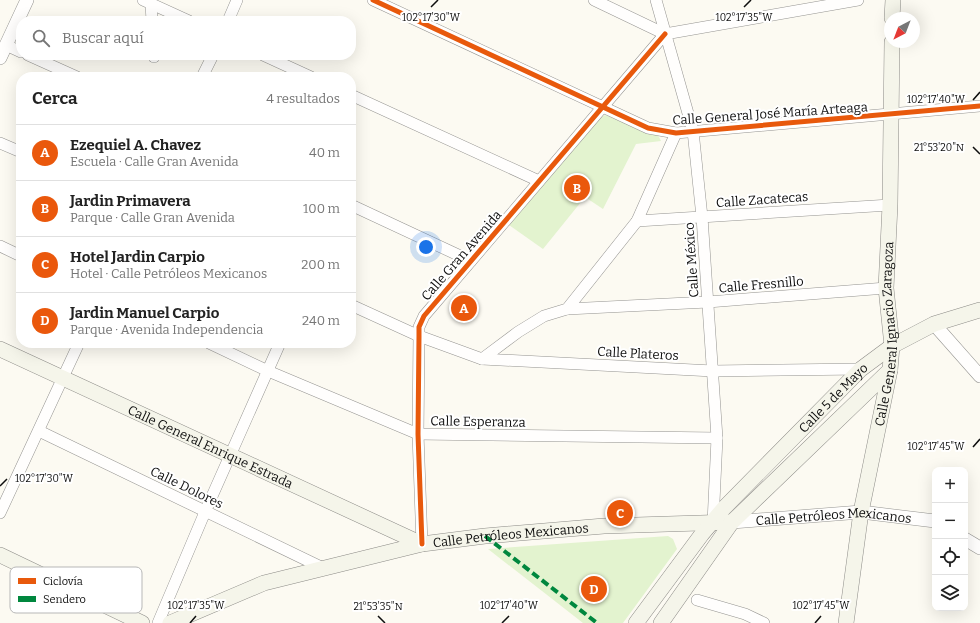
<!DOCTYPE html>
<html lang="es">
<head>
<meta charset="utf-8">
<style>
  :root { --surface:#fff; --page:#f6f6f6; --text:#222; --muted:#767676; --line:#e0e0e0; --accent:#ea580c }
  body { margin:0; font-family:Bitter,serif; background:var(--page); color:var(--text) }
  .controls { position:absolute; right:12px; bottom:12px; display:grid; overflow:hidden; border-radius:8px; box-shadow:0 4px 16px #0002 }
  .controls button { width:36px; height:36px; display:grid; place-items:center; padding:0; border:0; border-bottom:1px solid var(--line); background:var(--surface); color:var(--text); font:20px sans-serif }
  .compass { position:absolute; left:884px; top:12px; width:36px; height:36px; border-radius:50%; background:var(--surface); box-shadow:0 4px 16px #0002; rotate:222deg }
  .you { position:absolute; left:426px; top:247px; width:14px; height:14px; margin:-10px; border:3px solid #fff; border-radius:50%; background:#1a73e8; box-shadow:0 0 0 6px #1a73e833 }
  .badge { display:grid; place-items:center; width:26px; height:26px; border-radius:50%; background:var(--accent); color:#fff; font-size:13px; font-weight:700 }
  .pin { position:absolute; translate:-50% -50%; border:2px solid #fff; box-shadow:0 1px 4px #0006 }
  .list { margin:0; padding:0; list-style:none }
  h2 { display:flex; justify-content:space-between; align-items:center; height:52px; margin:0; padding:0 16px; font-size:17px }
  h2 small { font-size:13px; font-weight:400; color:var(--muted) }
  .list li { display:grid; grid-template-columns:26px 1fr auto; gap:12px; align-items:center; box-sizing:border-box; height:56px; padding:0 16px; border-top:1px solid var(--line) }
  .list b { display:block; font-size:15px; white-space:nowrap }
  .list p { margin:0; font-size:13px; white-space:nowrap; color:var(--muted) }
  .list em { font-size:13px; font-style:normal; color:var(--muted) }
  .icon { flex:none; width:22px; height:22px; fill:none; stroke:currentColor; stroke-width:2; stroke-linecap:round; stroke-linejoin:round }
  .map { position:relative; flex:none; width:980px; height:623px; overflow:hidden }
  .search { position:absolute; background:var(--surface); box-shadow:0 4px 16px #0002; left:16px; top:16px; width:340px; height:44px; display:flex; align-items:center; gap:10px; box-sizing:border-box; padding:0 14px; border-radius:16px; color:var(--muted); font-size:15px }
  .panel { position:absolute; background:var(--surface); box-shadow:0 4px 16px #0002; left:16px; top:72px; width:340px; height:276px; border-radius:16px }
  .map>svg:first-child { display:block }
</style>
</head>
<body>
<div class="map">
<svg width="980" height="623" viewBox="0 0 980 623">
  <rect width="100%" height="100%" fill="#fcfaf2"/>
  <g fill="#e3f3cf">
    <polygon points="605,115 658,135 661,141 636,144 603,209 585,197 543,249 509,225 599,119"/>
    <polygon points="668,536 673,539 677,549 623,623 583,623 488,549"/>
  </g>
  <g fill="none" stroke-linecap="round" stroke-linejoin="round">
    <defs>
      <g id="minor">
        <polyline points="143,0 189,21"/>
        <polyline points="373,0 648,128 676,133 980,106"/>
        <polyline points="594,0 665,34"/>
        <polyline points="656,0 693,131 702,217 717,438 713,523"/>
        <polyline points="151,4 152,21"/>
        <polyline points="228,21 237,0"/>
        <polyline points="665,34 858,0"/>
        <polyline points="6,45 21,52"/>
        <polyline points="28,55 77,77"/>
        <polyline points="154,55 154,57"/>
        <polyline points="263,55 311,77"/>
        <polyline points="202,77 213,55"/>
        <polyline points="351,95 539,181"/>
        <polyline points="0,143 21,152"/>
        <polyline points="351,205 471,261"/>
        <polyline points="637,221 890,205"/>
        <polyline points="0,246 21,256"/>
        <polyline points="351,305 419,336 482,359 713,371 861,369"/>
        <polyline points="567,309 708,302 886,288"/>
        <polyline points="209,343 268,371 418,434 717,438"/>
        <polyline points="482,359 518,332 544,316 567,309 637,221 676,133"/>
        <polyline points="39,431 323,568"/>
        <polyline points="0,513 79,343"/>
        <polyline points="422,544 418,434 419,336 419,327 424,316 665,34"/>
        <polyline points="697,600 745,614 764,623"/>
        <polyline points="158,623 205,512 280,343"/>
      </g>
      <g id="tertiary">
        <polyline points="0,58 27,0"/>
        <polyline points="934,324 980,376"/>
        <path id="s1" d="M732 522 861 512 935 521"/>
        <polyline points="965,539 980,548"/>
      </g>
      <g id="secondary">
        <polyline points="892,18 893,0"/>
        <path id="s2" d="M0 349 422 544"/>
        <polyline points="0,555 142,623"/>
        <path id="s3" d="M170 623 264 583 422 544 485 536 604 526 732 522"/>
        <path id="s4" d="M636 623 702 534 724 508 861 369 892 346 934 324 980 310"/>
        <polyline points="661,623 732,522 890,370"/>
        <path id="s5" d="M846 623 861 512 890 370 892 346 886 288 890 205 892 42"/>
      </g>
    </defs>
    <use href="#minor" stroke="#959491" stroke-width="12"/>
    <use href="#tertiary" stroke="#959491" stroke-width="14"/>
    <use href="#secondary" stroke="#8c8b87" stroke-width="16"/>
    <use href="#minor" stroke="#fffefd" stroke-width="11"/>
    <use href="#tertiary" stroke="#fffefd" stroke-width="13"/>
    <use href="#secondary" stroke="#f5f5ea" stroke-width="15"/>
    <polyline stroke="#00873e" stroke-width="4" stroke-dasharray="8 4" stroke-linecap="butt" points="485,536 597,623"/>
    <defs>
      <g id="cycleway">
        <polyline points="373,0 648,128 676,133 980,106"/>
        <polyline points="422,544 418,434 419,336 419,327 424,316 665,34"/>
      </g>
    </defs>
    <use href="#cycleway" stroke="#fff" stroke-width="8"/>
    <use href="#cycleway" stroke="#e8590c" stroke-width="5"/>
  </g>
  <path fill="none" stroke="#0e0e0e" stroke-width="1.5" d="M431 7 438 0M744 7 751 0M973 100 980 92M973 147 980 154M973 447 980 439M0 486 7 479M378 616 385 623M190 623 196 616M502 623 509 616M815 623 821 616"/>
  <g text-anchor="middle" stroke-width="4" stroke-linejoin="round" paint-order="stroke">
    <g font-size="13" fill="#0e0e0e" stroke="#fff">
      <text transform="translate(770 113) rotate(-4)" y="5">Calle General José María Arteaga</text>
      <text transform="translate(762 199) rotate(-4)" y="5">Calle Zacatecas</text>
      <text transform="translate(461 255) rotate(-49)" y="5">Calle Gran Avenida</text>
      <text transform="translate(691 260) rotate(-94)" y="5">Calle México</text>
      <text transform="translate(761 284) rotate(-5)" y="5">Calle Fresnillo</text>
      <text dy="5" stroke="none"><textPath href="#s5" startOffset="293">Calle General Ignacio Zaragoza</textPath></text>
      <text transform="translate(638 353) rotate(3)" y="5">Calle Plateros</text>
      <text dy="5" stroke="none"><textPath href="#s4" startOffset="300">Calle 5 de Mayo</textPath></text>
      <text transform="translate(478 421) rotate(1)" y="5">Calle Esperanza</text>
      <text dy="5" stroke="none"><textPath href="#s2" startOffset="232">Calle General Enrique Estrada</textPath></text>
      <text transform="translate(187 487) rotate(26)" y="5">Calle Dolores</text>
      <text dy="5" stroke="none"><textPath href="#s1" startOffset="102">Calle Petróleos Mexicanos</textPath></text>
      <text dy="5" stroke="none"><textPath href="#s3" startOffset="354">Calle Petróleos Mexicanos</textPath></text>
    </g>
  </g>
  <rect x="10" y="567" width="132" height="46" rx="6" fill="#fff" stroke="#b7b7b7" stroke-width="1"/>
  <rect x="18" y="578" width="18" height="6" fill="#e8590c"/>
  <rect x="18" y="596" width="18" height="6" fill="#00873e"/>
  <g font-size="11" fill="#0e0e0e">
    <text x="43" y="585">Ciclovía</text>
    <text x="43" y="603">Sendero</text>
  </g>
  <g font-size="10" text-anchor="middle" fill="#0e0e0e" stroke="#fff" stroke-width="4" stroke-linejoin="round" paint-order="stroke">
    <text x="744" y="21">102°17'35"W</text>
    <text x="431" y="21">102°17'30"W</text>
    <text x="936" y="103">102°17'40"W</text>
    <text x="939" y="151">21°53'20"N</text>
    <text x="936" y="450">102°17'45"W</text>
    <text x="44" y="482">102°17'30"W</text>
    <text x="196" y="609">102°17'35"W</text>
    <text x="509" y="609">102°17'40"W</text>
    <text x="821" y="609">102°17'45"W</text>
    <text x="378" y="610">21°53'35"N</text>
  </g>
</svg>
<div class="controls">
<button>+</button>
<button>−</button>
<button><svg class="icon" aria-label="locate" viewBox="0 0 24 24"><circle cx="12" cy="12" r="6"/><path d="M12 2v4M12 18v4M2 12h4M18 12h4"/></svg></button>
<button><svg class="icon" aria-label="layers" viewBox="0 0 24 24"><path d="M12 4l9 5-9 5-9-5zM3 14l9 5 9-5"/></svg></button>
</div>
<svg class="compass" viewBox="-18 -18 36 36"><path d="M0-13l5 13h-10z" fill="#e53935"/><path d="M0 13l5-13h-10z" fill="#767676"/></svg>
<div class="you"></div>
<div class="pin badge" style="left:464px;top:308px">A</div>
<div class="pin badge" style="left:577px;top:188px">B</div>
<div class="pin badge" style="left:620px;top:513px">C</div>
<div class="pin badge" style="left:594px;top:589px">D</div>
<div class="search"><svg class="icon" aria-label="search" viewBox="0 0 24 24"><circle cx="10" cy="10" r="6"/><path d="M15 15l6 6"/></svg>Buscar aquí</div>
<section class="panel">
<h2>Cerca<small>4 resultados</small></h2>
<ul class="list">
<li><span class="badge">A</span><div><b>Ezequiel A. Chavez</b><p>Escuela · Calle Gran Avenida</p></div><em>40 m</em></li>
<li><span class="badge">B</span><div><b>Jardin Primavera</b><p>Parque · Calle Gran Avenida</p></div><em>100 m</em></li>
<li><span class="badge">C</span><div><b>Hotel Jardin Carpio</b><p>Hotel · Calle Petróleos Mexicanos</p></div><em>200 m</em></li>
<li><span class="badge">D</span><div><b>Jardin Manuel Carpio</b><p>Parque · Avenida Independencia</p></div><em>240 m</em></li>
</ul>
</section>
</div>
</body>
</html>
